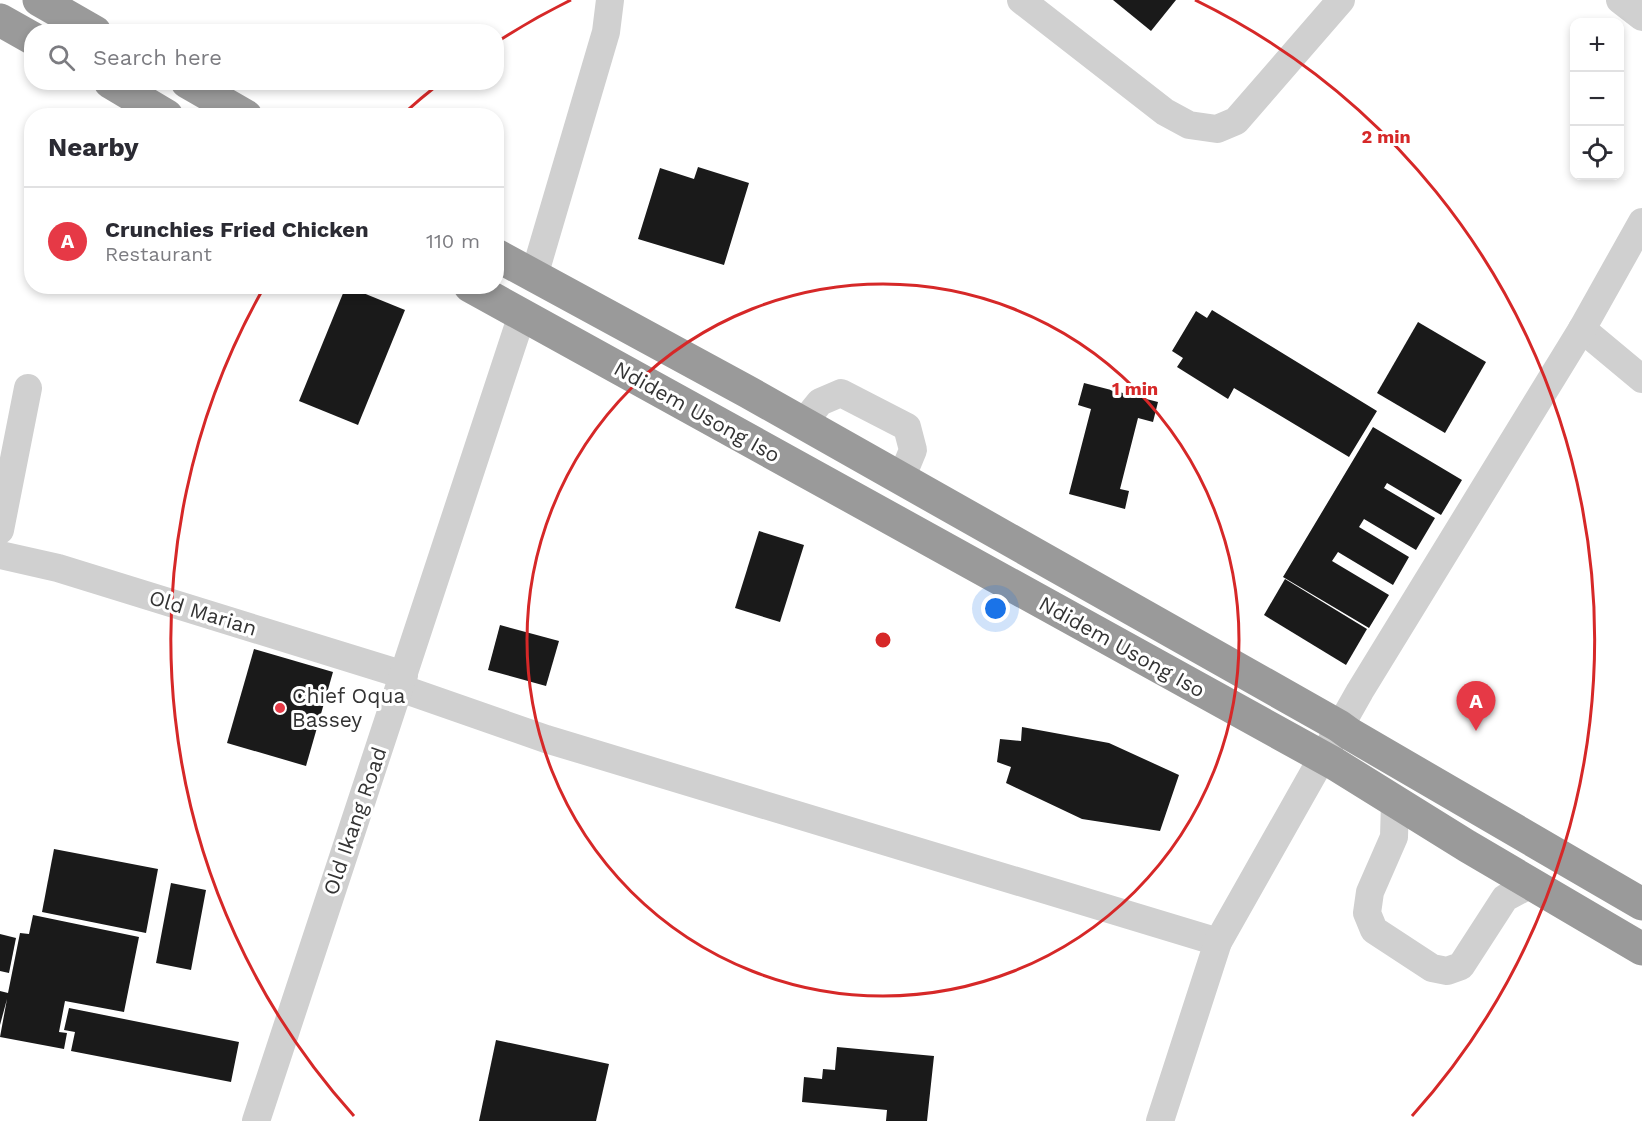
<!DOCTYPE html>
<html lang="en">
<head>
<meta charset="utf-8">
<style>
  :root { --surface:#fff; --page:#f2f2f3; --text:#2b2b33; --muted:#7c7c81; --line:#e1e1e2; --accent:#e63946 }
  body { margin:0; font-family:"Work Sans",sans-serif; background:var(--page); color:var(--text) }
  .controls { position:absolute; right:18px; top:18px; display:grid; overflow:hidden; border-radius:12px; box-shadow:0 3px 9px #0003 }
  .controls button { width:54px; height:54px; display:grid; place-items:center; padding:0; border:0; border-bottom:2px solid var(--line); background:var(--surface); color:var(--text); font:30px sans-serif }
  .you { position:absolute; left:996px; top:609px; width:21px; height:21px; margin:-15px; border:4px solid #fff; border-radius:50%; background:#1a73e8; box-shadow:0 0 0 9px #1a73e833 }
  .badge { display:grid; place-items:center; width:39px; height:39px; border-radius:50%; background:var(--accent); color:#fff; font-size:20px; font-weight:700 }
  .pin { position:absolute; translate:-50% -50px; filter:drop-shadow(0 2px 3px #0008) }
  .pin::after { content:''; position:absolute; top:32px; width:21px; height:18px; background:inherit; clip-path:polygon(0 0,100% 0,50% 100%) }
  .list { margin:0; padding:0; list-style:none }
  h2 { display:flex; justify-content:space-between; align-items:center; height:78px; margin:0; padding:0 24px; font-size:26px }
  h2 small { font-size:20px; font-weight:400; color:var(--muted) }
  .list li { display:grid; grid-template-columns:39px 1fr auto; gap:18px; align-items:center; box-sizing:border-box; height:108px; padding:0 24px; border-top:2px solid var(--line) }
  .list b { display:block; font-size:22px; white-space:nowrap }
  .list p { margin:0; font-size:20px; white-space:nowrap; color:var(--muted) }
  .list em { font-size:20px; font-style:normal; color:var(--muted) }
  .icon { flex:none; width:33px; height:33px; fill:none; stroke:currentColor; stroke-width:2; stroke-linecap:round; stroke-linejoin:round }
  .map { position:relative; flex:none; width:1642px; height:1121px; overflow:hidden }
  .search { position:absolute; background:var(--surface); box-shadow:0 3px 9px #0003; left:24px; top:24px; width:480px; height:66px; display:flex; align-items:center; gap:15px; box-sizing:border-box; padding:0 21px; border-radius:24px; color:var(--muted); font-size:22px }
  .panel { position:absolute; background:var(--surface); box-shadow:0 3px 9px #0003; left:24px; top:108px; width:480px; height:186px; border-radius:24px }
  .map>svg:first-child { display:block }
</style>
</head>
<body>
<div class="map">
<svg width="1642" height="1121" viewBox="0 0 1642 1121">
  <rect width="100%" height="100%" fill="#fff"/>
  <g fill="#1a1a1a">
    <polygon points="1113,0 1176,0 1151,31"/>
    <polygon points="698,167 749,183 724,265 638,239 660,168 694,179"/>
    <polygon points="346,286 405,310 358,425 299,401"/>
    <polygon points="1212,310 1377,411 1349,457 1234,388 1228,399 1177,367 1183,358 1172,351 1196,311 1207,318"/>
    <polygon points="1418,322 1486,362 1445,433 1377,393"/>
    <polygon points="1084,383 1158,402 1153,422 1138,418 1120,489 1129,491 1125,509 1069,494 1091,409 1078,405"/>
    <polygon points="1373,427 1462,480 1441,515 1387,483 1384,488 1435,518 1416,550 1364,519 1359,527 1409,557 1393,585 1338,552 1332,561 1389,595 1369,628 1283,577"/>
    <polygon points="759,531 804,545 780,622 735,608"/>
    <polygon points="1285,579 1367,629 1346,665 1264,615"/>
    <polygon points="500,625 559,641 546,686 488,670"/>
    <polygon points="254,649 333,672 306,766 227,743"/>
    <polygon points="1022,727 1109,743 1179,775 1160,831 1082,819 1006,783 1011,767 997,762 1000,739 1021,741"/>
    <polygon points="54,849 158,869 146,933 42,912"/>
    <polygon points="171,883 206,890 191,970 156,963"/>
    <polygon points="33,915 139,937 124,1012 65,1001 59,1032 67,1033 64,1049 0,1037 7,999 0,1025 0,991 8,993 20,933 29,934"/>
    <polygon points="0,934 16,938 9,973 0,971"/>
    <polygon points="69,1008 239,1042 231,1082 71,1051 75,1032 64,1030"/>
    <polygon points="496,1040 609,1064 596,1121 479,1121"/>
    <polygon points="837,1047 934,1056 927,1121 886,1121 887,1110 802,1102 804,1077 822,1079 823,1069 835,1070"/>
  </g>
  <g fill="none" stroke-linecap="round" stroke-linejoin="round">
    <g stroke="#d0d0d0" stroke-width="28">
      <polyline points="1021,0 1165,112 1189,125 1217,129 1236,121 1341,0"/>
      <polyline points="1620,0 1642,17"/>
      <polyline points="534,276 606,32 610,0"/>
      <polyline points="1582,329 1642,379"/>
      <polyline points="803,423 820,402 841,393 907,427 913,450 901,479"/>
      <polyline points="0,530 28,388"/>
      <polyline points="0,555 58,568 404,675"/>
      <polyline points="400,688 546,739 1218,942"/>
      <polyline points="1395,802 1394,837 1370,892 1367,913 1374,930 1432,968 1447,971 1461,966 1505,898 1531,884"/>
      <polyline points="256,1121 522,315"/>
      <polyline points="1160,1121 1218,942 1360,691 1582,329 1642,222"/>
    </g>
    <g stroke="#9a9a9a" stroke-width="33">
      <polyline points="39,0 95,32"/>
      <polyline points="0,20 32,38"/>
      <polyline points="110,82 167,116"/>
      <polyline points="187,82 246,116"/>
      <polyline points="496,255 748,392 1339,726 1350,734 1642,904"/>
      <polyline points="470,286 1335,764 1467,846 1642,949"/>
    </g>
  </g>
  <g fill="none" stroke="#d62828" stroke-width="3">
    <circle cx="883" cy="640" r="356"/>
    <path d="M354 1116A712 712 0 0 1 263 289M402 115A712 712 0 0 1 440 83M500 40A712 712 0 0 1 571 0M1195 0A712 712 0 0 1 1412 1116"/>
  </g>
  <circle fill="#e63946" stroke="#fff" stroke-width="2" cx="280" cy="708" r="6"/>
  <g text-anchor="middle" stroke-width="6" stroke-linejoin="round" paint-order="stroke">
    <g font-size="21" fill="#333" stroke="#fff">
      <text transform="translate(697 412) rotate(29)" y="7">Ndidem Usong Iso</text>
      <text transform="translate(203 613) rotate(17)" y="7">Old Marian</text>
      <text transform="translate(1122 647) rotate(29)" y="7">Ndidem Usong Iso</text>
      <text transform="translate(355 821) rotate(-71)" y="7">Old Ikang Road</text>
    </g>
    <g font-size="21" fill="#333" stroke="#fff" text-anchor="start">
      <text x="292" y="703">Chief Oqua<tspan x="292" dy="24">Bassey</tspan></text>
    </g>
  </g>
  <circle cx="883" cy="640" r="9" fill="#d62828" stroke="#fff" stroke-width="3"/>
  <g font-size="18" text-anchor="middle" font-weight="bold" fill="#d62828" stroke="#fff" stroke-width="6" stroke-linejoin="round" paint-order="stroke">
    <text x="1386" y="143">2 min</text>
    <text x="1135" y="395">1 min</text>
  </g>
</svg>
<div class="controls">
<button>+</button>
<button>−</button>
<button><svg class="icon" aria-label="locate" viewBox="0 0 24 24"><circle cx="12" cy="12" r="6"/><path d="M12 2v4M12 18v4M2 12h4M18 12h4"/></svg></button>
</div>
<div class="you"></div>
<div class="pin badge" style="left:1476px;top:731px">A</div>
<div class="search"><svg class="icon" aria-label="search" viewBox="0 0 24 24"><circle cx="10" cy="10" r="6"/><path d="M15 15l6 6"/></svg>Search here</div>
<section class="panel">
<h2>Nearby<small></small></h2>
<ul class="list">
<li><span class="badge">A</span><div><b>Crunchies Fried Chicken</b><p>Restaurant</p></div><em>110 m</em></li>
</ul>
</section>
</div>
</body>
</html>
